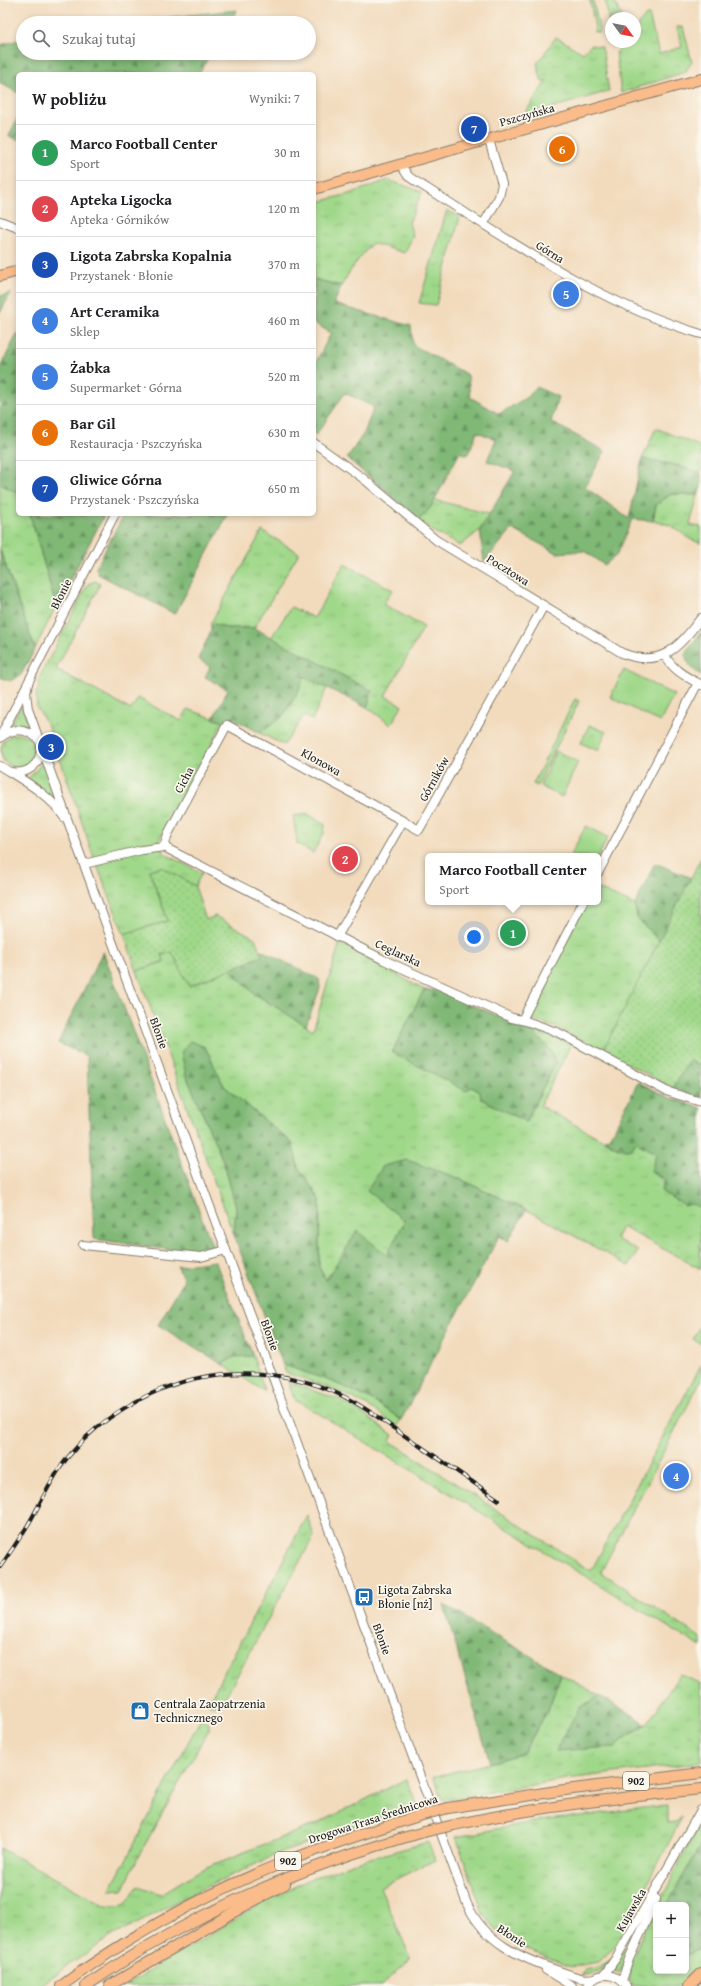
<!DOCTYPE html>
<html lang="pl">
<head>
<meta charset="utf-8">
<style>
  :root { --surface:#fff; --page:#f2f2f2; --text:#202124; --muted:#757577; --line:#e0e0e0; --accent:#1f6fb2 }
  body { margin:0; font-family:"Gentium Book Plus",serif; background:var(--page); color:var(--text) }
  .controls { position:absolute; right:12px; bottom:12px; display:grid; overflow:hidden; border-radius:6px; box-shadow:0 2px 6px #0003 }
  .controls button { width:36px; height:36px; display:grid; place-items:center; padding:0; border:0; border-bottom:1px solid var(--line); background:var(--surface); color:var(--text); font:20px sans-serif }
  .compass { position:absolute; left:605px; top:12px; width:36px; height:36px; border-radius:50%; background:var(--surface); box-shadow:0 2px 6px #0003; rotate:123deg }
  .you { position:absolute; left:474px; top:937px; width:14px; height:14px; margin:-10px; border:3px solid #fff; border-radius:50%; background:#1a73e8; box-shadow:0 0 0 6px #1a73e833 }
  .badge { display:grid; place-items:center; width:26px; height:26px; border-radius:50%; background:var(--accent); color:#fff; font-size:13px; font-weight:700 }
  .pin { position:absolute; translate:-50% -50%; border:2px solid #fff; box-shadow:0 1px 4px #0006 }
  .popup { position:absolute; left:425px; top:853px; width:176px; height:52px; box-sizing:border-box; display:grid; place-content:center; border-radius:6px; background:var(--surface); filter:drop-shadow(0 1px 3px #0005); font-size:13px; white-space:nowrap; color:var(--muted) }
  .popup b { font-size:15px; color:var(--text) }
  .popup::after { content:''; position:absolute; left:50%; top:100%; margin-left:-8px; border:8px solid transparent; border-top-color:var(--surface) }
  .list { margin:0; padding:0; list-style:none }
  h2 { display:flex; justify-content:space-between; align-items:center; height:52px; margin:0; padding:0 16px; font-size:17px }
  h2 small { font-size:13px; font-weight:400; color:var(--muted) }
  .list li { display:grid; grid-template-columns:26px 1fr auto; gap:12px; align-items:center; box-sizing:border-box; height:56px; padding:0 16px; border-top:1px solid var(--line) }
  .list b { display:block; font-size:15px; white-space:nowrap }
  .list p { margin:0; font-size:13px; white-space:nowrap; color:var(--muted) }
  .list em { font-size:13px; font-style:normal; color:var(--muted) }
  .icon { flex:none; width:22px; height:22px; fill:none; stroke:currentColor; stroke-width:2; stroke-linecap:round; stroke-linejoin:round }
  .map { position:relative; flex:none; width:701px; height:1986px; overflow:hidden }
  .search { position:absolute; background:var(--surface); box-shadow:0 2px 6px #0003; left:16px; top:16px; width:300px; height:44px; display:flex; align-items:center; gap:10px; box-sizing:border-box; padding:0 14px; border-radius:22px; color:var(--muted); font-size:15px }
  .panel { position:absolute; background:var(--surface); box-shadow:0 2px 6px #0003; left:16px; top:72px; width:300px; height:444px; border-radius:6px }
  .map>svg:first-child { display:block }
</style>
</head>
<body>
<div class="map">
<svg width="701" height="1986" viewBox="0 0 701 1986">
  <defs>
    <pattern id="grass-tufts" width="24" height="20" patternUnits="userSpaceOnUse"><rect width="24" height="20" fill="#a0d88a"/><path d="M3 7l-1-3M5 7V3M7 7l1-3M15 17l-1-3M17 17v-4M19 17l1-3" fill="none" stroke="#89b976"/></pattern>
    <pattern id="forest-firs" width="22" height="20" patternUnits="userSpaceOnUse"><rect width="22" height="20" fill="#80b876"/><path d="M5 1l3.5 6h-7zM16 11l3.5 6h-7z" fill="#689560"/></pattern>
    <pattern id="garden-dots" width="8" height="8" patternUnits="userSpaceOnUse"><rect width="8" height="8" fill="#a0d88a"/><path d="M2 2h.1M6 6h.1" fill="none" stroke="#89b976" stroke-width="1.8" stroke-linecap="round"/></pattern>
  </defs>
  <rect width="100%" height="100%" fill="#fbf7ec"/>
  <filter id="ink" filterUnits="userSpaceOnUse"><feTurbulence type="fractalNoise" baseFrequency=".025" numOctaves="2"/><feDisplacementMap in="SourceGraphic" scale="8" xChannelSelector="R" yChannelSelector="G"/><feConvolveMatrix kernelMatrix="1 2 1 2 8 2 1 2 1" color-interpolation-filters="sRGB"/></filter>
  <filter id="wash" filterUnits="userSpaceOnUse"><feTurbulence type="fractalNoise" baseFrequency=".012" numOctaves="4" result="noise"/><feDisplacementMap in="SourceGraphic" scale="16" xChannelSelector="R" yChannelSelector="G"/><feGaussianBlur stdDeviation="0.9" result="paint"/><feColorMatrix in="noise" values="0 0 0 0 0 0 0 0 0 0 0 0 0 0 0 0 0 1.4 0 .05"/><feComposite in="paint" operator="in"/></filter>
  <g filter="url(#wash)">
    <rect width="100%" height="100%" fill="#f2dbbd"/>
    <g fill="url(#grass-tufts)" stroke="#5e7a53">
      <polygon points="590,0 593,0 600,33 593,31 595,29"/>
      <polygon points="605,0 613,0 623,18 611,18 611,35"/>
      <polygon points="646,15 649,15 659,54 682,47 677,27 683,27 692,62 685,72 621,93 616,53 625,42 635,42 635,29"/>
      <polygon points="556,37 583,53 591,45 602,47 609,91 528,115 525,113 547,80 542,82 537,64"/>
      <polygon points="388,180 422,192 409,223 413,235 405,253 372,243 354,265 341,286 314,279 314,203 349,194"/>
      <polygon points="447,210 460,217 436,305 419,303"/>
      <polygon points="656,428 701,447 701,473 671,464 642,459"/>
      <polygon points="0,484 18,493 18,514 30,514 56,606 35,649 0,550"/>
      <polygon points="671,494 698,495 690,525 701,527 701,543 692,540 670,525 653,521 656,505"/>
      <polygon points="435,500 489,514 480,530 460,546 434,532 419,520"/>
      <polygon points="262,531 299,553 254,628 226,628 211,623"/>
      <polygon points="344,564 393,590 383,604 424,627 385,696 402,705 391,725 367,707 372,691 271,638 291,607 314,618"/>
      <polygon points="95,581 100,584 97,591 56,669 131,710 138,698 181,721 188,709 223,722 187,792 158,842 165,854 202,873 195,886 162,867 149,870 168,921 124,934 93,855 57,750 49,728 37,708 36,693 40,685 38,680 88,584"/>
      <polygon points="304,677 327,688 312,720 304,716 284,745 260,733 282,717 296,696"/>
      <polygon points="21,705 29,725 27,726 12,726 11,724"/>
      <polygon points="589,725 606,732 598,751 581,743"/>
      <circle cx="18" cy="751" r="17"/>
      <polygon points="43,762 57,799 56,799 28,779"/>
      <polygon points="308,814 325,825 324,833 313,853 297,844 297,841 293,816"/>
      <polygon points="598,889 635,905 637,918 659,941 603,1051 562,1030 527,1018 586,902 598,902"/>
      <path d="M340 942 424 990 392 1052 472 1087 526 1122 556 1062 550 1049 530 1029 571 1044 540 1106 620 1149 636 1142 656 1154 651 1172C669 1182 682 1200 700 1207L701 1269 622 1227 616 1239 638 1251 629 1266 529 1211 458 1178 405 1221 387 1255 326 1280 319 1267 320 1200 298 1167 292 1143 224 1086 205 1047 186 1075 224 1163 236 1207 234 1235 137 971 164 962 162 955 172 952 189 986 230 969 252 992 313 1030Z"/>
      <polygon points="701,1324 701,1344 693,1339"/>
      <polygon points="253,1356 265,1392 222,1364 234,1357"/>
      <path d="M283 1365C327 1379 364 1391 401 1420L397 1427C386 1419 376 1410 364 1404 339 1390 313 1382 286 1373Z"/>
      <polygon points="701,1365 701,1380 601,1572 701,1638 701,1647 303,1404 295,1401 288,1382 338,1399 359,1411 393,1435 390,1441 591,1571"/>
      <polygon points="307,1515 314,1536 222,1703 217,1706 208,1703"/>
      <polygon points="561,1674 600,1696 579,1708 615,1747 625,1738 647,1724 680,1674 701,1684 701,1762 567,1779 443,1800 432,1777 490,1763 523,1753 548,1710"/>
      <polygon points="201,1718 209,1723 209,1729 137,1859 124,1889 110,1890"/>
      <path d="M406 1779 418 1806 349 1828 273 1856 191 1894 112 1936 38 1986H0V1848L106 1906C126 1908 128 1901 138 1886L161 1894 204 1868 321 1822Z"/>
      <polygon points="668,1805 668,1823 676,1822 682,1817 617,1944 598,1962 571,1967 523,1948 504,1936 492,1926 484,1916 456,1837 532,1822"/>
      <polygon points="701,1821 701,1844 667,1905 658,1905"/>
      <polygon points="428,1842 435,1860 380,1887 411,1959 381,1986 124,1986 271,1898 308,1880 360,1861"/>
      <path d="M656 1909V1971H686V1955L701 1948V1967L688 1982 681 1986H632C620 1972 648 1924 656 1909Z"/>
      <polygon points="638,1927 640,1927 620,1973 612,1970"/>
      <path d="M611 1959C605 1970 594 1975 581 1975L585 1970 596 1968Z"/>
    </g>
    <g fill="url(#forest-firs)" stroke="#4e6a49">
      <polygon points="237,10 229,23 113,23"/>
      <polygon points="23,39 23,53 211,53 199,74 18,74 18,93 0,83 0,45"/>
      <polygon points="18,117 18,140 9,136"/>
      <polygon points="314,279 341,286 334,304 411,326 413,345 468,375 470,397 499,414 527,397 536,387 558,397 551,422 605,451 585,487 629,519 642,459 671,464 701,473 701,487 698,495 671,494 656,505 653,521 632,519 617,555 604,565 584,551 557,553 512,529 484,562 480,530 515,471 487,461 496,439 477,432 468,455 460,452 431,507 419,520 347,458 364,433 374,407 345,393 316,435 314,434 314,366 331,333 314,323"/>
      <polygon points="11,293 0,313 0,296"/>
      <polygon points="18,332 18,493 0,484 0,368"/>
      <polygon points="30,514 105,514 56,606"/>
      <polygon points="124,514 228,514 175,614 98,574 96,568"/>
      <polygon points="0,550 35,649 21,675 10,681 0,677"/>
      <polygon points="211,623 226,628 254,628 372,691 367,707 304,677 296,696 282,717 260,733 231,717 223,722 213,718 228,690 205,677 210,667 198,659 211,631"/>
      <path d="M701 632V675C692 669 688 665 685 654Z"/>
      <polygon points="655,863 691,878 659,941 637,918 635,905"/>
      <polygon points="259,949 319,979 320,988 306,1026 252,992 230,969 261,956"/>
      <polygon points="103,951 213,1248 194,1253 94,1239 87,1056 58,1043"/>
      <polygon points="424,990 435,990 530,1029 550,1049 556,1062 526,1122 481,1099 480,1092 472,1087 466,1091 392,1052"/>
      <path d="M190 1041 205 1047 224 1086 292 1143 298 1167 320 1199 319 1267 326 1280 357 1231 387 1255 405 1221 367 1191 383 1166 407 1160 458 1178 526 1210 508 1241 499 1236 401 1420C364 1391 327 1379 283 1365L234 1235 236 1207 224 1163 186 1075 181 1052Z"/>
      <polygon points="689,1060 701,1065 701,1099 673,1088"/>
      <polygon points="638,1082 670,1098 701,1108 701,1211 700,1207 691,1204 685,1206 661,1191 665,1179 651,1172 656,1154 636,1142 632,1149 620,1149 604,1139 611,1136"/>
      <polygon points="215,1261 253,1356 234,1357 222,1364 158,1325 184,1280 177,1266"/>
      <polygon points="444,1605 561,1674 548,1710 523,1753 490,1763"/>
      <polygon points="600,1696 647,1724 625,1738 615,1747 556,1751 579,1708"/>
      <polygon points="701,1844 701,1948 686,1955 686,1905 667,1905"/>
    </g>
    <g fill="url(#garden-dots)" stroke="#5e7a53">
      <polygon points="701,858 701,1065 689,1060 673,1088 603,1051"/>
      <polygon points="162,867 195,886 206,920 215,916 255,938 262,956 189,986 172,952 162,955 164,961 137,971 124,934 168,921 149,870"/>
    </g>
    <g fill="#a0d88a" stroke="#5e7a53">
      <polygon points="624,670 674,695 660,722 610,697"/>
      <polygon points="575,699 579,701 537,786 533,784"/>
      <polygon points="556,751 578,762 562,797 540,786"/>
      <polygon points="586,826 608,837 598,857 570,856"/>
    </g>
  </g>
  <g filter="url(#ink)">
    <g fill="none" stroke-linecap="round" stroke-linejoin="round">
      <defs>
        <g id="minor">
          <path d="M401 165 408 176 415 181C507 238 596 303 701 334"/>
          <polyline points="0,221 18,228"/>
          <polyline points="484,223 499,197 502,184 489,140"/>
          <path d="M314 443 364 479 436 540 622 653C661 669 679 647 701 618"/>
          <path d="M665 655C672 670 687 677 701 685"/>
          <path d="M28 684 26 693 28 709 69 824 467 1904C485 1943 521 1958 559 1971 572 1975 582 1981 595 1978"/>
          <polyline points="0,737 115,514"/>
          <path d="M0 738C13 727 27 728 39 740"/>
          <path d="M0 766C24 781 48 793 64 817"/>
          <path d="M11 772C27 775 41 765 41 747"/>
          <polyline points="164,847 168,834 227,725 403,821"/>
          <polyline points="84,864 142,850 164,847 384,960 512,1018 526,1021 559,1033 666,1091 701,1102"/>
          <polyline points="598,873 698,683"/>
          <polyline points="337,937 403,821 419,830 543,607"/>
          <polyline points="522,1020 583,902"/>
          <polyline points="83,1245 201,1257 226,1250"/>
          <polyline points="546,1970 572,1986"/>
          <polyline points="604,1975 616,1958 701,1810"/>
          <polyline points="622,1981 629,1959 656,1899"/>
          <path d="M588 1986C597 1971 616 1972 626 1986"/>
        </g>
        <g id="major">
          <polyline points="314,189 701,79"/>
          <polyline points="0,276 18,271"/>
          <polyline points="448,1808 557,1791 701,1773"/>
          <path d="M454 1825C536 1807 618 1798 701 1789"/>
          <path d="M61 1986C127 1938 199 1897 275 1866 322 1847 370 1831 419 1816"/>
          <path d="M86 1986C189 1914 304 1865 424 1832"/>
          <polyline points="109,1986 244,1906 285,1884"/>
          <polyline points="689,1986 701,1974"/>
        </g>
      </defs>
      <use href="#minor" stroke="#877c6c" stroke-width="10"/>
      <use href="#major" stroke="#877c6c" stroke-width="12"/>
      <use href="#minor" stroke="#fff" stroke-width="8"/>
      <use href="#major" stroke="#f9bc8a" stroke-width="10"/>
      <defs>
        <path id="rail" d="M0 1567C9 1554 18 1541 26 1528 41 1504 51 1477 69 1456 94 1425 126 1404 162 1389 224 1364 296 1369 354 1402 375 1414 394 1429 414 1442 442 1461 471 1481 499 1500"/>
      </defs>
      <use href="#rail" stroke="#1c1c1c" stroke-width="4"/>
      <use href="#rail" stroke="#fbf7ec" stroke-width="2.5" stroke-dasharray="8" stroke-linecap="butt"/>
      <defs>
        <g id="major-bridge">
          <polyline points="419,1816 448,1808"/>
          <polyline points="424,1832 454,1825"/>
        </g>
      </defs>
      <use href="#major-bridge" stroke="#877c6c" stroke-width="12" stroke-linecap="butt"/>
      <use href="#major-bridge" stroke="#f9bc8a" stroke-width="10"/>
    </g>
  </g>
  <defs>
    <symbol id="bus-square" viewBox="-11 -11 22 22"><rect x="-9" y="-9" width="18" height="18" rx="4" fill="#1f6fb2" stroke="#fbf7ec"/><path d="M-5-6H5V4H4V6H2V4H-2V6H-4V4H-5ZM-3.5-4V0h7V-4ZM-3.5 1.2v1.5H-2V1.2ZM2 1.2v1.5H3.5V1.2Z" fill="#fff"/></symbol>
    <symbol id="shop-square" viewBox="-11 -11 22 22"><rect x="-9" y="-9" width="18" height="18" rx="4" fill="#1f6fb2" stroke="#fbf7ec"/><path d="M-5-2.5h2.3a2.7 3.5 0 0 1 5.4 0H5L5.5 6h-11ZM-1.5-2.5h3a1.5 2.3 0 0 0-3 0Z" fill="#fff"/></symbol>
  </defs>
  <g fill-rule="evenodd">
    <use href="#bus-square" x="353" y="1586" width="22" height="22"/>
    <use href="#shop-square" x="129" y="1700" width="22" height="22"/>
  </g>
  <g text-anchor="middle" stroke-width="3.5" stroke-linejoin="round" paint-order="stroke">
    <g fill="#fbf7ec" stroke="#5f5e5a" stroke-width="1">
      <rect x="623" y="1772" width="26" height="18" rx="3"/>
      <rect x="275" y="1852" width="26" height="18" rx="3"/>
    </g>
    <g font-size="11" font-weight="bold" fill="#1c1c1c">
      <text x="636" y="1785">902</text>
      <text x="288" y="1865">902</text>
    </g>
    <g font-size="12" fill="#1c1c1c" stroke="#fbf7ec">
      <text transform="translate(527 115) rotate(-16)" y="4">Pszczyńska</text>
      <text transform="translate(550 252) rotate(32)" y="4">Górna</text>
      <text transform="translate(508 570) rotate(32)" y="4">Pocztowa</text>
      <text transform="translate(61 594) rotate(-63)" y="4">Błonie</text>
      <text transform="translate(321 762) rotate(29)" y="4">Klonowa</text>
      <text transform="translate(434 779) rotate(-61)" y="4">Górników</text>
      <text transform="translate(184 780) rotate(-62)" y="4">Cicha</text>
      <text transform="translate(398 953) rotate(25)" y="4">Ceglarska</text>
      <text transform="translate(159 1033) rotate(70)" y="4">Błonie</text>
      <text transform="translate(270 1335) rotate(70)" y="4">Błonie</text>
      <text transform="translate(382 1639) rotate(70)" y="4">Błonie</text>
      <text transform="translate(373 1819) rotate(-18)" y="4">Drogowa Trasa Średnicowa</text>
      <text transform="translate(631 1910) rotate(-60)" y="4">Kujawska</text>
      <text transform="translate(512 1936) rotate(33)" y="4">Błonie</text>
    </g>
    <g font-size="12" fill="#1c1c1c" stroke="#fbf7ec" text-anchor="start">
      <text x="378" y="1594">Ligota Zabrska<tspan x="378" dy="14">Błonie [nż]</tspan></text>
      <text x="154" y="1708">Centrala Zaopatrzenia<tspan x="154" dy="14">Technicznego</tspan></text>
    </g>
  </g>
</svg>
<div class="controls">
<button>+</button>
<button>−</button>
</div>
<svg class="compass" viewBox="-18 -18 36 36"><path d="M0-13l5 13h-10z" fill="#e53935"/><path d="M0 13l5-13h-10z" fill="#757577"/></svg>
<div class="you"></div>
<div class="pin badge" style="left:513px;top:933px;background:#2e9e5b">1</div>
<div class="popup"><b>Marco Football Center</b>Sport</div>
<div class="pin badge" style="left:345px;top:859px;background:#e0444e">2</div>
<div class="pin badge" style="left:51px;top:747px;background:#1a4fb4">3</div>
<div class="pin badge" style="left:676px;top:1476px;background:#3f7fe0">4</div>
<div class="pin badge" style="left:566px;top:294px;background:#3f7fe0">5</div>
<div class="pin badge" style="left:562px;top:149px;background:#e8710a">6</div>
<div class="pin badge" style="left:474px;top:129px;background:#1a4fb4">7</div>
<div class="search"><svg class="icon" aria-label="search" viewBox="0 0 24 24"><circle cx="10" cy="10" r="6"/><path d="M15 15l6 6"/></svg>Szukaj tutaj</div>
<section class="panel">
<h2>W pobliżu<small>Wyniki: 7</small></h2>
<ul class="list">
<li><span class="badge" style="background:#2e9e5b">1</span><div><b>Marco Football Center</b><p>Sport</p></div><em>30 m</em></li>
<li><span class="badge" style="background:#e0444e">2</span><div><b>Apteka Ligocka</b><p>Apteka · Górników</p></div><em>120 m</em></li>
<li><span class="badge" style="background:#1a4fb4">3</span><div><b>Ligota Zabrska Kopalnia</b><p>Przystanek · Błonie</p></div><em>370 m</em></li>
<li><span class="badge" style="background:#3f7fe0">4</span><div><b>Art Ceramika</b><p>Sklep</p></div><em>460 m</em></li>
<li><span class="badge" style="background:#3f7fe0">5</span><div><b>Żabka</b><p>Supermarket · Górna</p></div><em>520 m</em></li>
<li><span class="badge" style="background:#e8710a">6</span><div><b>Bar Gil</b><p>Restauracja · Pszczyńska</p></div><em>630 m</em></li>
<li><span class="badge" style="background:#1a4fb4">7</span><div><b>Gliwice Górna</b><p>Przystanek · Pszczyńska</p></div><em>650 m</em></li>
</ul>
</section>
</div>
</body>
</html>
